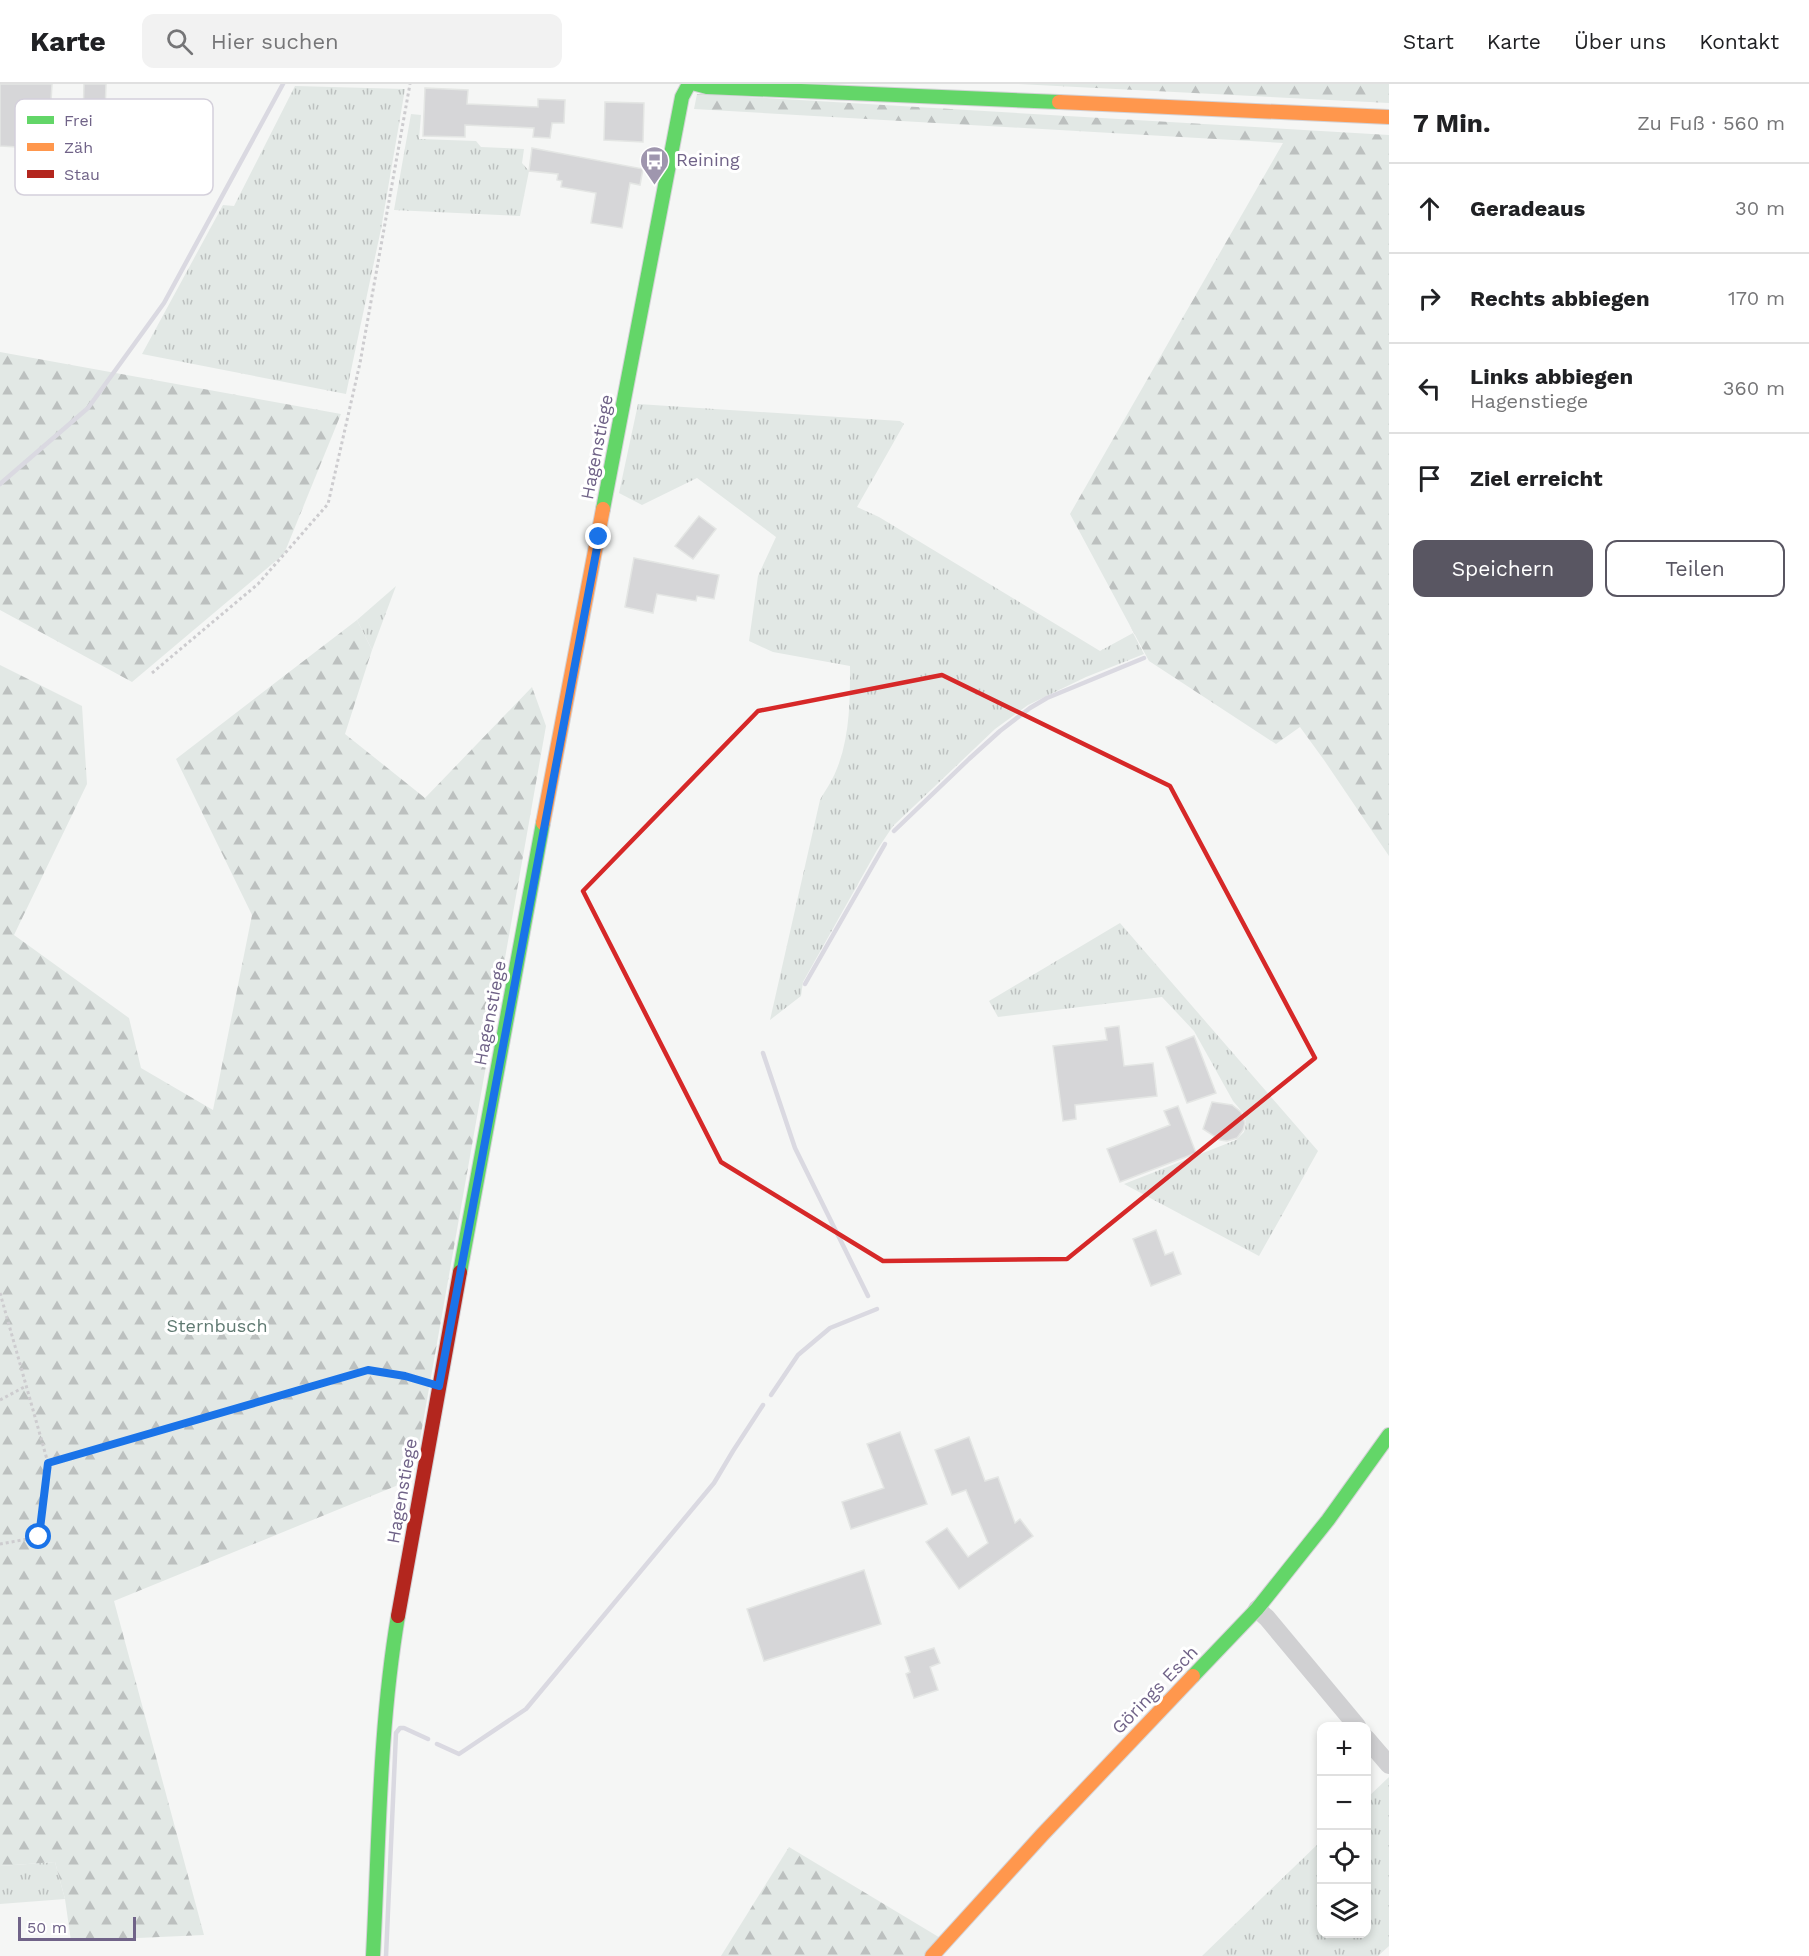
<!DOCTYPE html>
<html lang="de">
<head>
<meta charset="utf-8">
<style>
  :root { --surface:#fff; --page:#f2f2f2; --text:#202124; --muted:#757577; --line:#e0e0e0; --accent:#595662 }
  body { margin:0; font-family:"Work Sans",sans-serif; background:var(--page); color:var(--text) }
  .controls { position:absolute; right:18px; bottom:18px; display:grid; overflow:hidden; border-radius:12px; box-shadow:0 3px 9px #0003 }
  .controls button { width:54px; height:54px; display:grid; place-items:center; padding:0; border:0; border-bottom:2px solid var(--line); background:var(--surface); color:var(--text); font:30px sans-serif }
  .scale { position:absolute; left:18px; bottom:15px; width:118px; box-sizing:border-box; padding-left:6px; border:3px solid #706388; border-top:0; font-size:16px; line-height:21px; white-space:nowrap; color:#706388; -webkit-text-stroke:4px #fff; paint-order:stroke }
  .stop { position:absolute; width:18px; height:18px; margin:-14px; border:4px solid #1a73e8; border-radius:50%; background:#fff }
  .stop.end { background:#1a73e8; border-color:#fff; box-shadow:0 2px 6px #0008 }
  .list { margin:0; padding:0; list-style:none }
  h2 { display:flex; justify-content:space-between; align-items:center; height:78px; margin:0; padding:0 24px; font-size:26px }
  h2 small { font-size:20px; font-weight:400; color:var(--muted) }
  .list li { display:grid; grid-template-columns:39px 1fr auto; gap:18px; align-items:center; box-sizing:border-box; height:90px; padding:0 24px; border-top:2px solid var(--line) }
  .list b { display:block; font-size:22px; white-space:nowrap }
  .list p { margin:0; font-size:20px; white-space:nowrap; color:var(--muted) }
  .list em { font-size:20px; font-style:normal; color:var(--muted) }
  .actions { display:flex; gap:12px; padding:18px 24px }
  .actions a { flex:1; padding:14px 0; border:2px solid var(--accent); border-radius:12px; text-align:center; font-size:21px; color:var(--accent) }
  .actions .main { background:var(--accent); color:#fff }
  .icon { flex:none; width:33px; height:33px; fill:none; stroke:currentColor; stroke-width:2; stroke-linecap:round; stroke-linejoin:round }
  .map { position:relative; flex:none; width:1389px; height:1872px; overflow:hidden }
  header { display:flex; align-items:center; gap:36px; box-sizing:border-box; height:84px; padding:0 30px; background:var(--surface); border-bottom:2px solid var(--line) }
  header strong { font-size:28px }
  nav { display:flex; gap:33px; margin-inline-start:auto; font-size:21px }
  .search { width:420px; height:54px; background:var(--page); display:flex; align-items:center; gap:15px; box-sizing:border-box; padding:0 21px; border-radius:12px; color:var(--muted); font-size:22px }
  main { display:flex }
  aside { flex:1; background:var(--surface) }
  .map>svg:first-child { display:block }
</style>
</head>
<body>
<header>
<strong>Karte</strong>
<div class="search"><svg class="icon" aria-label="search" viewBox="0 0 24 24"><circle cx="10" cy="10" r="6"/><path d="M15 15l6 6"/></svg>Hier suchen</div>
<nav><a>Start</a><a>Karte</a><a>Über uns</a><a>Kontakt</a></nav>
</header>
<main>
<div class="map">
<svg width="1389" height="1872" viewBox="0 0 1389 1872">
  <defs>
    <pattern id="grass-tufts" width="24" height="20" patternUnits="userSpaceOnUse" patternTransform="scale(1.5)"><rect width="24" height="20" fill="#e2e8e5"/><path d="M3 7l-1-3M5 7V3M7 7l1-3M15 17l-1-3M17 17v-4M19 17l1-3" fill="none" stroke="#bcc0bf"/></pattern>
    <pattern id="forest-firs" width="22" height="20" patternUnits="userSpaceOnUse" patternTransform="scale(1.5)"><rect width="22" height="20" fill="#e2e8e5"/><path d="M5 1l3.5 6h-7zM16 11l3.5 6h-7z" fill="#bcc0bf"/></pattern>
  </defs>
  <rect width="100%" height="100%" fill="#f5f6f5"/>
  <g fill="url(#grass-tufts)">
    <polygon points="295,2 405,5 381,145 346,310 142,270 223,121 234,122"/>
    <polygon points="411,30 421,31 419,55 476,57 481,63 524,65 522,79 529,87 520,132 394,126"/>
    <path d="M638 320 900 337 904 340 857 423 879 433 1100 567 1133 549 1144 570 1086 593 1028 621 995 645 893 742 877 766 803 898 801 912 770 936 820 716C825 707 832 697 836 687 850 654 850 617 850 582L773 568 749 557 758 492 776 453 697 394 642 421 619 409Z"/>
    <polygon points="396,502 372,566 357,536"/>
    <polygon points="1120,839 1318,1067 1259,1172 1124,1100 1236,1056 1244,1048 1246,1040 1244,1030 1233,1017 1194,947 1162,913 998,933 989,917"/>
    <polygon points="1389,1693 1389,1862 1378,1872 1202,1872 1321,1757 1322,1850 1366,1850 1367,1714"/>
    <polygon points="55,1778 65,1815 0,1820 0,1782"/>
  </g>
  <g fill="url(#forest-firs)">
    <polygon points="1018,0 1389,0 1389,19"/>
    <polygon points="697,10 1389,51 1389,772 1324,676 1300,643 1276,660 1149,577 1070,430 1283,59 694,25"/>
    <polygon points="0,268 341,330 284,470 132,598 0,526"/>
    <polygon points="357,536 372,566 345,650 425,714 532,603 546,642 413,1395 114,1517 204,1851 71,1857 65,1815 55,1778 0,1782 0,581 82,622 87,700 14,851 129,934 141,984 213,1026 252,831 176,675"/>
    <polygon points="789,1763 942,1855 926,1872 721,1872"/>
  </g>
  <g fill="none" stroke-linecap="round" stroke-linejoin="round">
    <g stroke="#dad9e1" stroke-width="4.5">
      <polyline points="0,400 88,324 164,219 283,0"/>
      <polyline points="894,747 969,675 1000,647 1030,624 1047,614 1144,574"/>
      <polyline points="805,900 885,760"/>
      <polyline points="763,969 795,1064 868,1212"/>
      <polyline points="771,1311 798,1271 830,1244 877,1225"/>
      <polyline points="437,1660 459,1670 526,1625 714,1399 733,1367 763,1321"/>
      <polyline points="386,1872 396,1649 400,1644 404,1644 428,1655"/>
    </g>
  </g>
  <g fill="#d6d6d8" stroke="#e4e6e4" stroke-width="1.5">
    <polygon points="0,0 52,0 50,35 83,36 84,0 106,0 103,88 36,86 37,64 0,62"/>
    <polygon points="425,4 468,6 467,20 538,23 538,15 565,16 564,39 552,39 550,54 533,53 534,44 465,41 465,53 423,52"/>
    <polygon points="605,18 644,19 643,58 604,56"/>
    <polygon points="532,64 643,85 640,101 630,99 622,144 591,139 596,109 561,103 562,97 557,96 558,90 529,87"/>
    <polygon points="699,432 716,445 693,475 675,462"/>
    <polygon points="634,474 719,491 714,515 697,512 696,517 657,510 653,529 625,523"/>
    <polygon points="1119,942 1124,982 1153,979 1157,1012 1075,1021 1076,1035 1063,1037 1053,962 1107,956 1105,944"/>
    <polygon points="1194,952 1216,1009 1187,1019 1166,963"/>
    <polygon points="1212,1018 1232,1021 1241,1028 1245,1039 1243,1046 1237,1054 1227,1057 1220,1056 1203,1045"/>
    <polygon points="1178,1022 1196,1069 1120,1098 1107,1065 1170,1041 1164,1027"/>
    <polygon points="1156,1146 1165,1171 1173,1168 1181,1190 1151,1202 1133,1155"/>
    <polygon points="900,1348 927,1420 851,1445 842,1418 884,1404 867,1360"/>
    <polygon points="969,1353 985,1397 998,1393 1015,1439 1020,1435 1033,1452 959,1505 926,1458 947,1444 968,1473 988,1459 966,1406 952,1411 935,1366"/>
    <polygon points="864,1486 881,1540 764,1577 747,1525"/>
    <polygon points="934,1564 940,1579 930,1583 938,1606 914,1614 906,1590 910,1588 905,1573"/>
  </g>
  <g fill="none" stroke-linecap="round" stroke-linejoin="round">
    <defs>
      <g id="fast">
        <polyline points="696,0 707,3 1059,18"/>
        <polyline points="603,425 682,13 689,0"/>
        <polyline points="460,1188 543,739"/>
        <polyline points="1193,1592 1257,1525 1328,1436 1389,1351"/>
        <path d="M373 1872C379 1759 379 1644 398 1532"/>
      </g>
      <g id="slow">
        <polyline points="1059,18 1389,33"/>
        <polyline points="543,739 603,425"/>
        <polyline points="932,1872 1042,1751 1193,1592"/>
      </g>
      <polyline id="jam" points="398,1532 460,1188"/>
    </defs>
    <use href="#fast" stroke="#d3d2d6" stroke-width="16"/>
    <use href="#slow" stroke="#d3d2d6" stroke-width="16"/>
    <use href="#jam" stroke="#d3d2d6" stroke-width="16"/>
    <g stroke="#cdcccf" stroke-width="3" stroke-dasharray="3 3" stroke-linecap="butt">
      <polyline points="152,589 258,500 328,420 360,279 410,0"/>
      <polyline points="0,1209 48,1379 39,1453 0,1460"/>
      <polyline points="0,1316 26,1302"/>
      <polyline points="48,1379 367,1286 421,1297"/>
    </g>
    <g stroke="#d0d0d2" stroke-width="18">
      <polyline points="1257,1525 1267,1534 1357,1642"/>
      <polyline points="1366,1654 1389,1681"/>
    </g>
    <use href="#fast" stroke="#63d668" stroke-width="14"/>
    <use href="#slow" stroke="#ff974d" stroke-width="14"/>
    <use href="#jam" stroke="#b3261e" stroke-width="14"/>
  </g>
  <g fill="none" stroke-linecap="round" stroke-linejoin="round">
    <polyline stroke="#1a73e8" stroke-width="8" points="39,1453 48,1379 368,1286 405,1292 439,1302 599,453"/>
  </g>
  <path fill="none" stroke="#d62828" stroke-width="4.5" stroke-linejoin="round" d="M942 591 1170 702 1315 974 1067 1175 883 1177 721 1078 583 807 758 627Z"/>
  <defs>
    <symbol id="bus-pin" viewBox="-11 -11 22 30"><path d="M0 17L-7.5 6A9.5 9.5 0 1 1 7.5 6Z" fill="#9f96ae" stroke="#fff"/><path d="M-5-6H5V4H4V6H2V4H-2V6H-4V4H-5ZM-3.5-4V0h7V-4ZM-3.5 1.2v1.5H-2V1.2ZM2 1.2v1.5H3.5V1.2Z" fill="#fff"/></symbol>
  </defs>
  <g fill-rule="evenodd">
    <use href="#bus-pin" x="638" y="60" width="33" height="45"/>
  </g>
  <g text-anchor="middle" stroke-width="6" stroke-linejoin="round" paint-order="stroke">
    <g font-size="18" fill="#706388" stroke="#fff" text-anchor="start">
      <text x="676" y="82">Reining</text>
    </g>
    <g font-size="18" fill="#706388" stroke="#fff">
      <text transform="translate(597 363) rotate(-79)" y="6">Hagenstiege</text>
      <text transform="translate(490 929) rotate(-79)" y="6">Hagenstiege</text>
      <text transform="translate(402 1407) rotate(-80)" y="6">Hagenstiege</text>
      <text transform="translate(1155 1606) rotate(-46)" y="6">Görings Esch</text>
    </g>
    <g font-size="18" fill="#5f7971" stroke="#fff">
      <text x="217" y="1248">Sternbusch</text>
    </g>
  </g>
  <rect x="15" y="15" width="198" height="96" rx="9" fill="#fff" stroke="#d4d0db" stroke-width="1.5"/>
  <rect x="27" y="32" width="27" height="8" fill="#63d668"/>
  <rect x="27" y="59" width="27" height="8" fill="#ff974d"/>
  <rect x="27" y="86" width="27" height="8" fill="#b3261e"/>
  <g font-size="16" fill="#706388">
    <text x="64" y="42">Frei</text>
    <text x="64" y="69">Zäh</text>
    <text x="64" y="96">Stau</text>
  </g>
</svg>
<div class="controls">
<button>+</button>
<button>−</button>
<button><svg class="icon" aria-label="locate" viewBox="0 0 24 24"><circle cx="12" cy="12" r="6"/><path d="M12 2v4M12 18v4M2 12h4M18 12h4"/></svg></button>
<button><svg class="icon" aria-label="layers" viewBox="0 0 24 24"><path d="M12 4l9 5-9 5-9-5zM3 14l9 5 9-5"/></svg></button>
</div>
<div class="scale">50 m</div>
<div class="stop" style="left:39px;top:1453px"></div>
<div class="stop end" style="left:599px;top:453px"></div>
</div>
<aside>
<h2>7 Min.<small>Zu Fuß · 560 m</small></h2>
<ul class="list">
<li><svg class="icon" aria-label="ahead" viewBox="0 0 24 24"><path d="M12 20V5M6 11l6-6 6 6"/></svg><div><b>Geradeaus</b></div><em>30 m</em></li>
<li><svg class="icon" aria-label="right" viewBox="0 0 24 24"><path d="M7 20v-9h11M14 6l5 5-5 5"/></svg><div><b>Rechts abbiegen</b></div><em>170 m</em></li>
<li><svg class="icon" aria-label="left" viewBox="0 0 24 24"><path d="M17 20v-9H6M10 6l-5 5 5 5"/></svg><div><b>Links abbiegen</b><p>Hagenstiege</p></div><em>360 m</em></li>
<li><svg class="icon" aria-label="arrive" viewBox="0 0 24 24"><path d="M6 21V4h12l-3 4 3 4H6"/></svg><div><b>Ziel erreicht</b></div></li>
</ul>
<div class="actions"><a class="main">Speichern</a><a>Teilen</a></div>
</aside>
</main>
</body>
</html>
